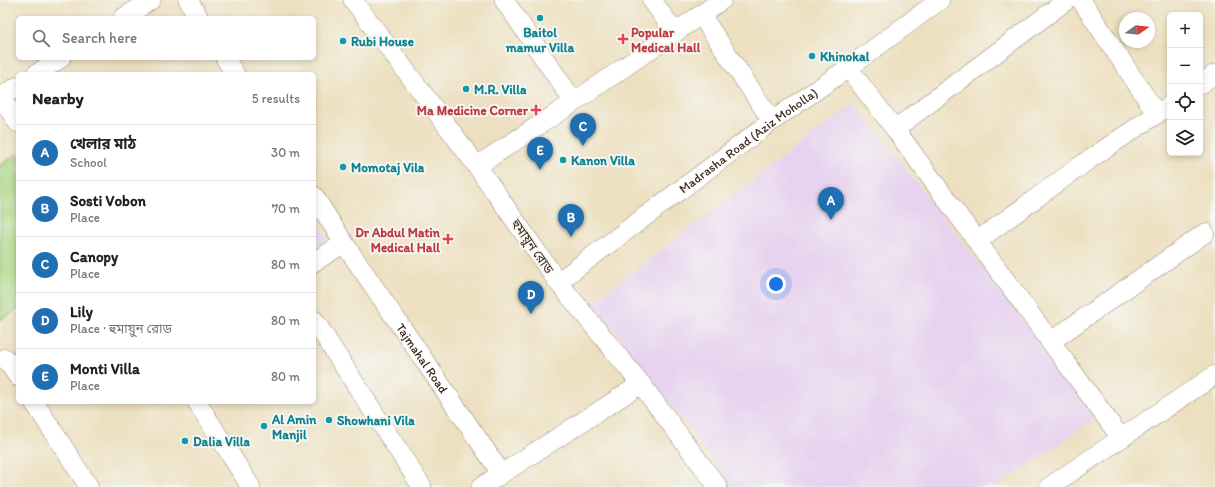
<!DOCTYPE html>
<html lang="en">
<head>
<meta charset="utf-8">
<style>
  :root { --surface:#fff; --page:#f6f6f6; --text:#222; --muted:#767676; --line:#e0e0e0; --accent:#1f6fb2 }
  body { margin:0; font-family:Itim,"Noto Sans Bengali",sans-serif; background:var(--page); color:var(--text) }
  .controls { position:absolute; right:12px; top:12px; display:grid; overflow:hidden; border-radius:6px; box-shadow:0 2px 6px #0003 }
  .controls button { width:36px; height:36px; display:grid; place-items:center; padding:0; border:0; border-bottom:1px solid var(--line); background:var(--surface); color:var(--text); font:20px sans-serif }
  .compass { position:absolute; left:1119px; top:12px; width:36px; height:36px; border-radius:50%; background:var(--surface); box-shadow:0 2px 6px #0003; rotate:75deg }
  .you { position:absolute; left:776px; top:284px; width:14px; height:14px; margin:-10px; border:3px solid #fff; border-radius:50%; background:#1a73e8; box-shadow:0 0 0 6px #1a73e833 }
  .badge { display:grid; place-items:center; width:26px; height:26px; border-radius:50%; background:var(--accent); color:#fff; font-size:13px; font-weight:700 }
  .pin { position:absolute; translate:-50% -33px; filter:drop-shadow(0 1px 2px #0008) }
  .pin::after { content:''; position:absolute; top:21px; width:14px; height:12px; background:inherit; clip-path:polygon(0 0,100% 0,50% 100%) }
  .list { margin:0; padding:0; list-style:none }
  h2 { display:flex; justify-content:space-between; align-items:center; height:52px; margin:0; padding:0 16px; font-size:17px }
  h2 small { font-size:13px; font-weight:400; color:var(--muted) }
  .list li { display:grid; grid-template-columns:26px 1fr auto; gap:12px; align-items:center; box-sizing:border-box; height:56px; padding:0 16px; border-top:1px solid var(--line) }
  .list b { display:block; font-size:15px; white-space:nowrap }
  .list p { margin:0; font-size:13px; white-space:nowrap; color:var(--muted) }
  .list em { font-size:13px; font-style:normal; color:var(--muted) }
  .icon { flex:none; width:22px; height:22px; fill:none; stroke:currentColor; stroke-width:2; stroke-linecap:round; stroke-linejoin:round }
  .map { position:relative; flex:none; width:1215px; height:487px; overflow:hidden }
  .search { position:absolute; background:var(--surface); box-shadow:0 2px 6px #0003; left:16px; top:16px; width:300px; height:44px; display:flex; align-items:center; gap:10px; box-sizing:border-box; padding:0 14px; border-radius:6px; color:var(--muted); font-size:15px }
  .panel { position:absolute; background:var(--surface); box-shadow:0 2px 6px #0003; left:16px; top:72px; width:300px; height:332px; border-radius:6px }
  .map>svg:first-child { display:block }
</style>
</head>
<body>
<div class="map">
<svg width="1215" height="487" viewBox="0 0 1215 487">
  <rect width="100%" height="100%" fill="#f6f6f2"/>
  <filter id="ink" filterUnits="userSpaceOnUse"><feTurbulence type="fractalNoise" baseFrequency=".025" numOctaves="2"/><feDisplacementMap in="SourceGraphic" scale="8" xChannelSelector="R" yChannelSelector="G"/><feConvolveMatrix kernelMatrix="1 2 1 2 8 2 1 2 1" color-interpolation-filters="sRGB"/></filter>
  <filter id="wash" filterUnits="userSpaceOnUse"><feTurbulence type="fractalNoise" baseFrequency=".012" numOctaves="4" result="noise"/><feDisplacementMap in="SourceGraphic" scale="16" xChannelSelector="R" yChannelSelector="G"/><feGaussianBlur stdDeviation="0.9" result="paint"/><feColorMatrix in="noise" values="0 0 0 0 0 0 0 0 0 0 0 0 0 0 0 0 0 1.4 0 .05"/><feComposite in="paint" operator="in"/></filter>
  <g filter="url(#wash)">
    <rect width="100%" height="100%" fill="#ede0c0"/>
    <g fill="#e7d2ef">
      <polygon points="855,103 1097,417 997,487 734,487 592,303"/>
      <polygon points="314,219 329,241 314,252"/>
    </g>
    <polygon fill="#acd884" stroke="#748151" points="18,154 18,309 0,320 0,165"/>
  </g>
  <g filter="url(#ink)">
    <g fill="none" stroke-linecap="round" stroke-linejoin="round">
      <defs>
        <g id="minor">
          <polyline points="188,0 199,18"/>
          <polyline points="353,0 477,166 558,282 641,384 718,487"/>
          <polyline points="504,0 574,102"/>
          <polyline points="652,0 675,33"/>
          <polyline points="1081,0 1157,114"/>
          <polyline points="701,15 772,121"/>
          <polyline points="123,18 151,0"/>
          <polyline points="225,58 235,74"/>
          <polyline points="848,68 895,129 1121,438"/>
          <polyline points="36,74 61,58"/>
          <polyline points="1200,84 1215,74"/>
          <polyline points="0,95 18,123"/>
          <polyline points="1,97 18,86"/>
          <polyline points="895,129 1067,0"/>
          <polyline points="477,166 574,102 722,0"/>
          <path id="s1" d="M314 196 344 243 501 473"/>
          <polyline points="977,241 1090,159 1170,105"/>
          <polyline points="314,262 344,243"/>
          <path id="s2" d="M558 282 772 121 848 68 940 0"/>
          <polyline points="314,320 422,487"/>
          <polyline points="1050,342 1205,233"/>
          <polyline points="5,358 18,377"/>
          <polyline points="34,402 89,487"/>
          <polyline points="197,402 251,487"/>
          <polyline points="481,487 641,384"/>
          <polyline points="1049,487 1215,375"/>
        </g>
      </defs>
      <use href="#minor" stroke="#94856f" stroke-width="20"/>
      <use href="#minor" stroke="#fff" stroke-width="19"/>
    </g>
  </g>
  <g fill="#0f9aa8" stroke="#f6f6f2" stroke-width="1.5">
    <circle cx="540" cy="18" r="4"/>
    <circle cx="343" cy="41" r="4"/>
    <circle cx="812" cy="56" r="4"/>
    <circle cx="466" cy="89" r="4"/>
    <circle cx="563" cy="160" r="4"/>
    <circle cx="343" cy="167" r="4"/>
    <circle cx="329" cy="420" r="4"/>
    <circle cx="264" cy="426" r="4"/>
    <circle cx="185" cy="441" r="4"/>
  </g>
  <g fill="#e0444e" stroke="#f6f6f2" stroke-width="1.5">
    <path d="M621 33h4v4h4v4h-4v4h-4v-4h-4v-4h4z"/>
    <path d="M534 104h4v4h4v4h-4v4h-4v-4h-4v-4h4z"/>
    <path d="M446 233h4v4h4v4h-4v4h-4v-4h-4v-4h4z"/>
  </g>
  <g text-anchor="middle" stroke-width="4" stroke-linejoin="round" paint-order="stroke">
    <g font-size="13" font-weight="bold" fill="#0d838f" stroke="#f6f6f2" text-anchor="start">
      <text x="540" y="37" text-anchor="middle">Baitol<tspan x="540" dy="15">mamur Villa</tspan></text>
      <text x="351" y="46">Rubi House</text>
      <text x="820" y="61">Khinokal</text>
      <text x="474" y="94">M.R. Villa</text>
      <text x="571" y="165">Kanon Villa</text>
      <text x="351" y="172">Momotaj Vila</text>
      <text x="272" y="424">Al Amin<tspan x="272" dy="15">Manjil</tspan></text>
      <text x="337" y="425">Showhani Vila</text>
      <text x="193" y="446">Dalia Villa</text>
    </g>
    <g font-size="13" font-weight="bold" fill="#be3a42" stroke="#f6f6f2" text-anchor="end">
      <text x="631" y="37" text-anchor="start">Popular<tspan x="631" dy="15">Medical Hall</tspan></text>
      <text x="528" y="115">Ma Medicine Corner</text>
      <text x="440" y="237">Dr Abdul Matin<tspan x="440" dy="15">Medical Hall</tspan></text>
    </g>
    <g font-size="13" fill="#3b2a1e" stroke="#f6f6f2">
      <text dy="5" stroke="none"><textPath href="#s2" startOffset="237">Madrasha Road (Aziz Moholla)</textPath></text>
      <text transform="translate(533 246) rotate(55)" y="5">হুমায়ুন রোড</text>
      <text dy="5" stroke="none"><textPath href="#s1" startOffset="195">Tajmahal Road</textPath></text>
    </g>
  </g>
</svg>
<div class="controls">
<button>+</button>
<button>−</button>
<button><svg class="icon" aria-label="locate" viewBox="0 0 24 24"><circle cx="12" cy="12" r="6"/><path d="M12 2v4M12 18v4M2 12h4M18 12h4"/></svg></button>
<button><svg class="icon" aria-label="layers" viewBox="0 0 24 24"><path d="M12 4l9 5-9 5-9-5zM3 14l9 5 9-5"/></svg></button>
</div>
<svg class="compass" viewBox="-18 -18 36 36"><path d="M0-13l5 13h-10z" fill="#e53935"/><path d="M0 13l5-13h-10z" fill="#767676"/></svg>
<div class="you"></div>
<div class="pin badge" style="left:831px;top:220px">A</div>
<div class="pin badge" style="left:571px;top:237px">B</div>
<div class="pin badge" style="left:583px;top:146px">C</div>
<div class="pin badge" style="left:531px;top:314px">D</div>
<div class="pin badge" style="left:540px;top:170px">E</div>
<div class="search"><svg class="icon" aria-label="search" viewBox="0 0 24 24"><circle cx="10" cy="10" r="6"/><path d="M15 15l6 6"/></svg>Search here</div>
<section class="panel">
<h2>Nearby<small>5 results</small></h2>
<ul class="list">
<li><span class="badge">A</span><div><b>খেলার মাঠ</b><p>School</p></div><em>30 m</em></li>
<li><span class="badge">B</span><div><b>Sosti Vobon</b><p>Place</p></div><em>70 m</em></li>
<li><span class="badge">C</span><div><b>Canopy</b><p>Place</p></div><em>80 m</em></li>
<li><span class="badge">D</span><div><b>Lily</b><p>Place · হুমায়ুন রোড</p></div><em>80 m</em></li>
<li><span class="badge">E</span><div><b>Monti Villa</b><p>Place</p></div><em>80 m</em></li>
</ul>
</section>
</div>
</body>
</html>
